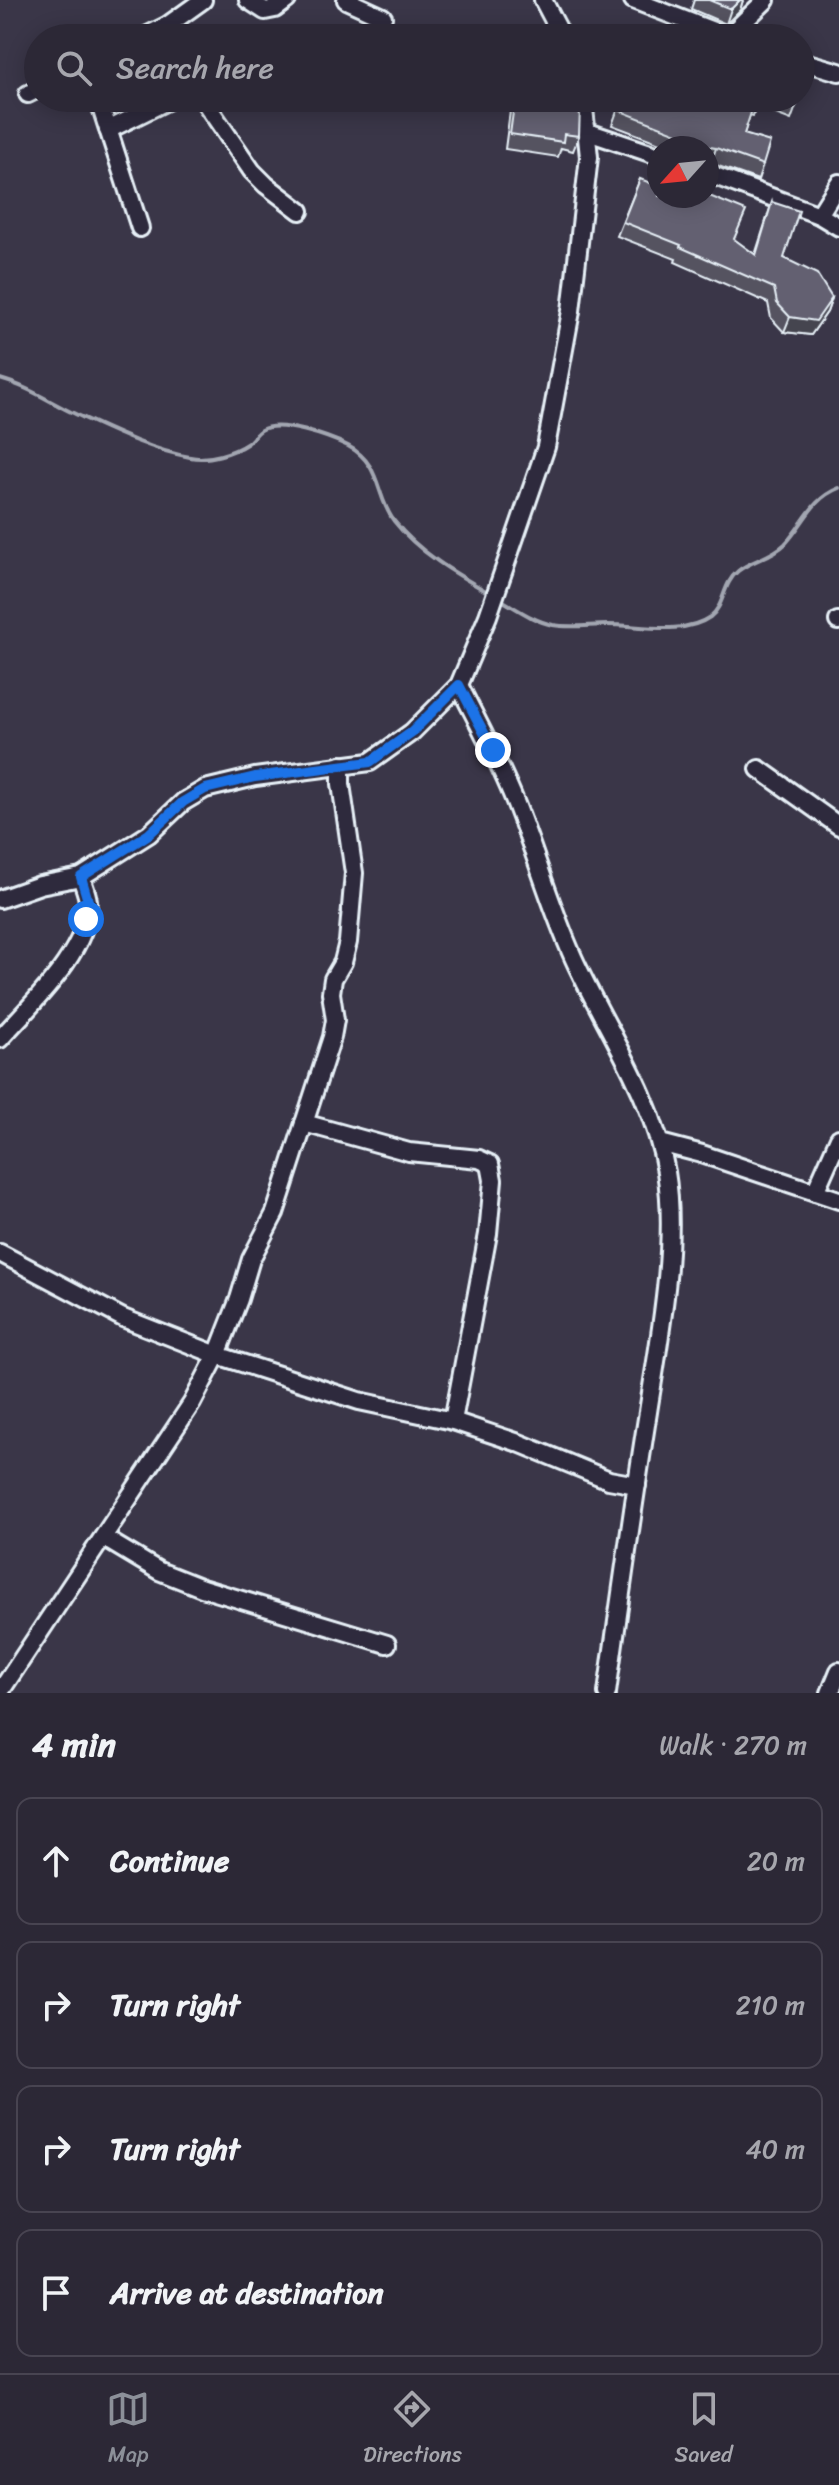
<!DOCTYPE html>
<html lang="en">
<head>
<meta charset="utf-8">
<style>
  :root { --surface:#2c2836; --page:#34303e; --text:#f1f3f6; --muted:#a6a6ad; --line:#484451; --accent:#8c9099 }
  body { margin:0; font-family:Sriracha,sans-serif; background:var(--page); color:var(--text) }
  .compass { position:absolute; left:647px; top:136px; width:72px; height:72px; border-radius:50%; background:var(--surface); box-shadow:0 4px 20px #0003; rotate:243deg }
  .stop { position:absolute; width:24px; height:24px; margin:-18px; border:6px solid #1a73e8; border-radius:50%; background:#fff }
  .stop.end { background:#1a73e8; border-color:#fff; box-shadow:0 2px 8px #0008 }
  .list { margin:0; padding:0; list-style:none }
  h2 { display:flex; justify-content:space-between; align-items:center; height:104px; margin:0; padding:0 32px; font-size:34px }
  h2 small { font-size:26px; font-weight:400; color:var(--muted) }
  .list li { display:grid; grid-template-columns:52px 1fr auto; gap:24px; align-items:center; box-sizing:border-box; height:128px; margin:0 16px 16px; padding:0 16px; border:2px solid var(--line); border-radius:16px }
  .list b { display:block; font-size:30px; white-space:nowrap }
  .list em { font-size:26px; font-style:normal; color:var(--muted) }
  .icon { flex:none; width:44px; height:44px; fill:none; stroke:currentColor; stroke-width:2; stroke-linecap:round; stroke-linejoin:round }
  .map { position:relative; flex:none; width:839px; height:1693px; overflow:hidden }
  .search { position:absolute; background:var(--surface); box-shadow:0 4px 20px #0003; left:24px; right:24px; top:24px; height:88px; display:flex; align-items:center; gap:20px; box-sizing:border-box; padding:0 28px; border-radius:44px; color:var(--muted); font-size:30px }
  .sheet { height:680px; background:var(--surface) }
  nav { display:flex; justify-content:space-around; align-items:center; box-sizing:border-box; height:112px; border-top:2px solid var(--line); background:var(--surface); font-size:22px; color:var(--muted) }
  nav a { display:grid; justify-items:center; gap:4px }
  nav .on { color:var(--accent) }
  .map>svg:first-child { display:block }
</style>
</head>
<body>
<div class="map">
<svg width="839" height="1693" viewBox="0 0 839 1693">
  <rect width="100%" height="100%" fill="#3a3648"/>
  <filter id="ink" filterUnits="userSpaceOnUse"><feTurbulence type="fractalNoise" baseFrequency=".0125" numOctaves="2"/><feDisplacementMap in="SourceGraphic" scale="16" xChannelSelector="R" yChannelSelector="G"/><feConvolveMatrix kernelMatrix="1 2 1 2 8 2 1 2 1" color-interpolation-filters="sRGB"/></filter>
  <g filter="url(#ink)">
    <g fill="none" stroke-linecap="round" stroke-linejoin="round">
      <g stroke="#a2a6b1" stroke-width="4">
        <path d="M0 379C26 386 47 400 71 412 108 429 150 450 190 457 208 461 233 453 248 443 253 439 256 433 261 430 279 419 330 437 348 446 382 464 375 496 394 521 419 553 456 574 491 594"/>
        <path d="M498 598C516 608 533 621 553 625 570 628 590 625 608 625 639 625 683 636 710 617 725 606 722 584 738 571 752 560 772 557 785 544 804 524 811 499 839 488"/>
      </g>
      <defs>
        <g id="minor">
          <polyline points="248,0 265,11 275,9 287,0"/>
          <polyline points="346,0 383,17"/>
          <polyline points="543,0 563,38"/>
          <polyline points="633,0 731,38"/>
          <polyline points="728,37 766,0"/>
          <polyline points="142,38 168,25 203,0"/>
          <polyline points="801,61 839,72"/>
          <polyline points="28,94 38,89"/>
          <polyline points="98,98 140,228"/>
          <polyline points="202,98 252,171 266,185 300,211"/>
          <polyline points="108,130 173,98"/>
          <polyline points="588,132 659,156"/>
          <polyline points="707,173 819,215 839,227"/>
          <polyline points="819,215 839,183"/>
          <polyline points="838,621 839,621"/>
          <path d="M459 685C479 725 500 763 516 804 536 855 551 908 573 957 605 1028 653 1094 666 1172 678 1243 659 1341 648 1412 633 1506 620 1599 607 1693"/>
          <polyline points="759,769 839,826"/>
          <polyline points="0,899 40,885 81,877 149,834 183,802 205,789 255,777 370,762 412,732 459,685 488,616 546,447 571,311 589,157 583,98"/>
          <path d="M0 1039C30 1005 91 950 88 901 87 893 83 884 81 877"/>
          <polyline points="304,1123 409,1152 479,1159 490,1164 493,1180 488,1234 453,1421"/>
          <polyline points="660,1143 702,1154 839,1200"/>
          <polyline points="815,1192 839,1138"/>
          <polyline points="0,1253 123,1318 217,1355 359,1401 453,1421 519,1443 609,1480 637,1485"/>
          <polyline points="104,1538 159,1571 202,1588 387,1644"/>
          <polyline points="0,1692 192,1403 217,1355 239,1299 251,1259 275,1213 332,1037 335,1020 331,993 333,979 343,962 348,942 354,873 341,784 341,765"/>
          <polyline points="830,1693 839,1671"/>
        </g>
      </defs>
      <use href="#minor" stroke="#e8f1f8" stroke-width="22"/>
      <use href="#minor" stroke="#2f2a3d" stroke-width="16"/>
    </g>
    <g fill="#555361" stroke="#e8f1f8" stroke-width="2">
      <polygon points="694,0 743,0 740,10 726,24 691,9"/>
      <polygon points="515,98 579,136 573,151 561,148 558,157 505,149 510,111"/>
      <polygon points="622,98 664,105 759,98 753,116 750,115 744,134 763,165 758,180 707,162 707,148 673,148 612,125"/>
      <polygon points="770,98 799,98 791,120 765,110"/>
      <polygon points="640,179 735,240 755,255 772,202 784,258 832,298 827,312 811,335 784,332 771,318 768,303 675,262 676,259 617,236"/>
    </g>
    <g fill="#45444f" stroke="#e8f1f8" stroke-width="2">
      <polygon points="740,0 743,0 740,10 726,24 731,9"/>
      <polygon points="705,146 716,148 711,163 707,162 707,148 704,148"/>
      <polygon points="832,298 827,312 811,335 784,332 790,317"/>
    </g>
    <g fill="#636171" stroke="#e8f1f8" stroke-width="2">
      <polygon points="709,0 740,0 731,9"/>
      <polygon points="801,68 809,71 801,93"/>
      <polygon points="515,98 523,98 580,107 579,136 564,134 563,142 510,134"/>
      <polygon points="622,98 646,98 664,105 667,98 760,98 758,101 755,100 744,134 770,142 763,165 716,148 705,146 704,148 682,148 685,136 618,110"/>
      <polygon points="778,98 799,98 797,105"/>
      <polygon points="640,179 659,186 659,196 707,196 707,195 746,211 734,239 756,255 772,202 799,211 784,258 817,274 832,298 816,321 790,317 777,303 774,288 680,247 681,245 623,222"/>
    </g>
  </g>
  <g fill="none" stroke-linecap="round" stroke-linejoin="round" filter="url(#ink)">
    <polyline stroke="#1a73e8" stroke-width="10" points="86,919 88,901 81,877 149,834 183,802 205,789 255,777 370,762 412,732 459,685 493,750"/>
  </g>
</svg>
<svg class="compass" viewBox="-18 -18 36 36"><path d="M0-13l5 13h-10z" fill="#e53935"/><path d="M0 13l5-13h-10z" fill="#a6a6ad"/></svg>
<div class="stop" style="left:86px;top:919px"></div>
<div class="stop end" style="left:493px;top:750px"></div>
<div class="search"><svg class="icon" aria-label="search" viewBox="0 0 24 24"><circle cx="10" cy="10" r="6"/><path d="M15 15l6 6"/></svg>Search here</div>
</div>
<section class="sheet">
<h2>4 min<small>Walk · 270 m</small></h2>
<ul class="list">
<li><svg class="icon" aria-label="ahead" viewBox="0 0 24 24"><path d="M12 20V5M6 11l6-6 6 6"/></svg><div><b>Continue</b></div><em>20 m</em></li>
<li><svg class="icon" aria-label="right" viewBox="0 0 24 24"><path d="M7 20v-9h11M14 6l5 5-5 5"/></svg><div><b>Turn right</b></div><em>210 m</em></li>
<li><svg class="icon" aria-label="right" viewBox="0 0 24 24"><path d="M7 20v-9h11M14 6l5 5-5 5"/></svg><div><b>Turn right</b></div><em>40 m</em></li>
<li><svg class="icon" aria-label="arrive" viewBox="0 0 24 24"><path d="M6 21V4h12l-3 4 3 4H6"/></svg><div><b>Arrive at destination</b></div></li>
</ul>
</section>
<nav>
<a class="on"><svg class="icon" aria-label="map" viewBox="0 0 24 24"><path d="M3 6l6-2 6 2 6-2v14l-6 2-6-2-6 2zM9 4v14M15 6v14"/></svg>Map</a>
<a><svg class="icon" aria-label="directions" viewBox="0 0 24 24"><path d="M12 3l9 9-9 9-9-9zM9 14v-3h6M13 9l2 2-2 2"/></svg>Directions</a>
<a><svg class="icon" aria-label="saved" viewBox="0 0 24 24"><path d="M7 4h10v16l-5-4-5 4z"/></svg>Saved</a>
</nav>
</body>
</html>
